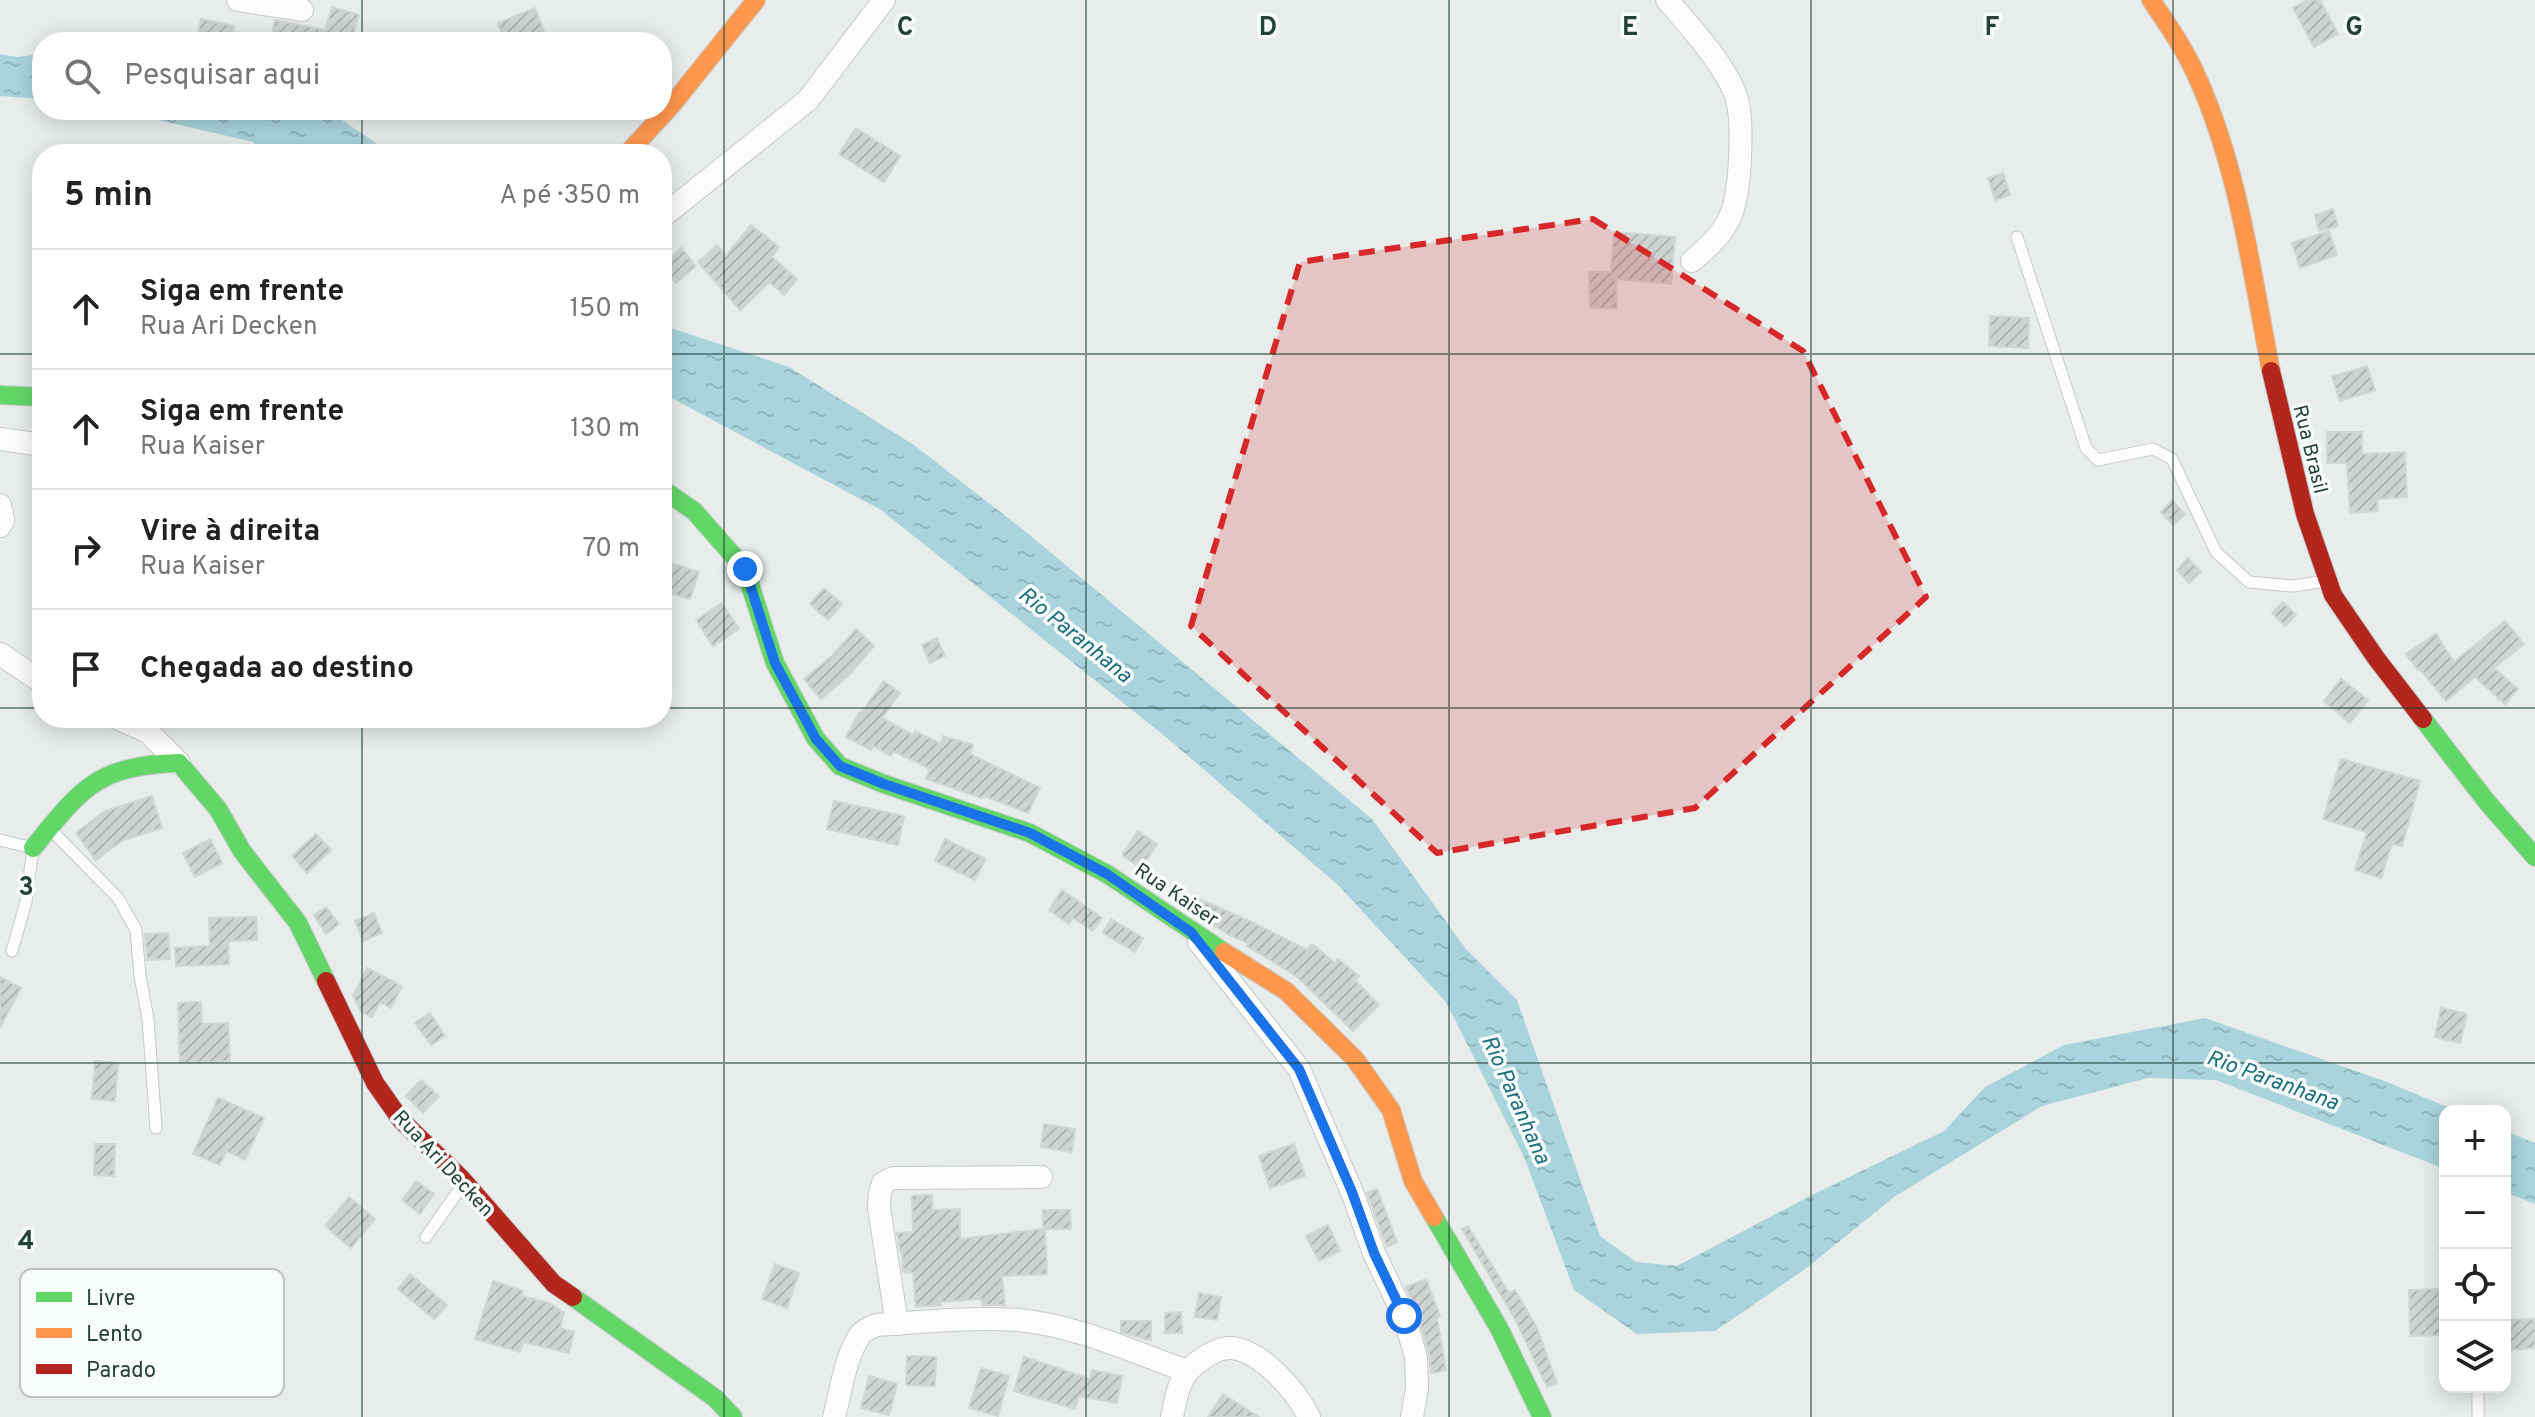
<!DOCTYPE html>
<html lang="pt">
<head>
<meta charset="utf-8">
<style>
  :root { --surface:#fff; --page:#f2f2f2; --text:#222; --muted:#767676; --line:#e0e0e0 }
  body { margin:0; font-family:Overpass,sans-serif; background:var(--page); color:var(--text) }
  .controls { position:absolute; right:24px; bottom:24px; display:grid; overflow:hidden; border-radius:16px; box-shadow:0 4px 20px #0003 }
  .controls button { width:72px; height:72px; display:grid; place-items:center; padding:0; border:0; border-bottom:2px solid var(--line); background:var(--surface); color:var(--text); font:40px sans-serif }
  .stop { position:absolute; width:24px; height:24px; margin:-18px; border:6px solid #1a73e8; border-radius:50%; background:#fff }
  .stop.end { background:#1a73e8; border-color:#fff; box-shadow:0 2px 8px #0008 }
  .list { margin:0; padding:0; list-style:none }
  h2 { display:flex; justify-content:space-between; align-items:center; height:104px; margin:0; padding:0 32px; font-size:34px }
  h2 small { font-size:26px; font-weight:400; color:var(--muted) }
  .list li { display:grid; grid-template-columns:52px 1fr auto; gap:24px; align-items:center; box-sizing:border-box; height:120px; padding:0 32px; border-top:2px solid var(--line) }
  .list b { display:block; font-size:30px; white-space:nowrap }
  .list p { margin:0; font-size:26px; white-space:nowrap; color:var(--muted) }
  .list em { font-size:26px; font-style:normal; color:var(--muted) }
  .icon { flex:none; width:44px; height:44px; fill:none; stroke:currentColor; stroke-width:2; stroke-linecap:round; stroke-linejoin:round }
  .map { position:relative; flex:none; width:2535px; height:1417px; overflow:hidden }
  .search { position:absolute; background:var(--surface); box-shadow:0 4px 20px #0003; left:32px; top:32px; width:640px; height:88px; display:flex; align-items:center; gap:20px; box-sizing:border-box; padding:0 28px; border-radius:32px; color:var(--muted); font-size:30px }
  .panel { position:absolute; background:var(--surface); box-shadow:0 4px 20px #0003; left:32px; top:144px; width:640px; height:584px; border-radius:32px }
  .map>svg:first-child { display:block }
</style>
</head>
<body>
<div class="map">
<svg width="2535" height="1417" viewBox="0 0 2535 1417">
  <defs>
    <pattern id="water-ripples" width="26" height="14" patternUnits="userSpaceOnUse" patternTransform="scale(2)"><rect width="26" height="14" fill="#a9d4db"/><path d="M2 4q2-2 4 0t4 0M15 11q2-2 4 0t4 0" fill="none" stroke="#91b7bd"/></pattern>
    <pattern id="building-hatch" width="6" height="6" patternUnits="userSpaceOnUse" patternTransform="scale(2)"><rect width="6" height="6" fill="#cfd4d2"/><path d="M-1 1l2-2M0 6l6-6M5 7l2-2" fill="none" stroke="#b2b7b5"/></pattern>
  </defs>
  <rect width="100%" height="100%" fill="#e8edeb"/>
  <g fill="url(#water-ripples)">
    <polygon points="0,54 17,57 42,54 42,99 0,96"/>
    <polygon points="116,110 327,110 379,145 397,154 264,154 253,142"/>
    <polygon points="662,325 789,367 914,445 1021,528 1372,819 1466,949 1517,1000 1600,1236 1636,1262 1677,1266 1812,1195 1944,1131 1985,1087 2064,1045 2205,1018 2387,1082 2457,1111 2445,1111 2445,1169 2216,1080 2148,1078 2042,1106 1894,1197 1804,1270 1715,1331 1637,1334 1574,1290 1524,1157 1446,1002 1338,885 1166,737 881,510 662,393"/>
    <polygon points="2505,1131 2535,1143 2535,1204 2505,1192"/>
  </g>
  <g fill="url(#building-hatch)" stroke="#d1d6d4" stroke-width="2">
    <polygon points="2308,0 2320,0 2338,34 2314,47 2293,8"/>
    <polygon points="332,7 359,15 351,42 270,42 275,20 325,30"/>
    <polygon points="535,8 548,42 505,42 498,23"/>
    <polygon points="201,19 234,26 231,42 216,42 197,38"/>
    <polygon points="856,128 900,156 884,182 839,154"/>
    <polygon points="2003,173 2010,195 1995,200 1988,178"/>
    <polygon points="2333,209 2338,226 2319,231 2315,215"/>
    <polygon points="751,225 779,247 772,257 797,279 784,295 770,282 740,310 698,262 717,245 726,256"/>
    <polygon points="2329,231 2337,255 2300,268 2292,243"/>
    <polygon points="1614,232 1675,237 1671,284 1616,279 1617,308 1590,308 1589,272 1611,272"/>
    <polygon points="681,248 696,266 676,283 662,265"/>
    <polygon points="1990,316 2029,318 2028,348 1989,346"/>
    <polygon points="2367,366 2375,390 2340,401 2332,377"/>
    <polygon points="2327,432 2362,432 2362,454 2405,452 2407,497 2377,499 2378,511 2350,513 2347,463 2327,463"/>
    <polygon points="2172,500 2185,514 2173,525 2161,512"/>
    <polygon points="2188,558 2201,572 2189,583 2177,570"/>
    <polygon points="668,562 699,572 690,599 662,591 662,580"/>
    <polygon points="824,588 842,604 828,620 810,604"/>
    <polygon points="2283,602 2296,615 2285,626 2272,613"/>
    <polygon points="722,603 739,629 713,646 696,620"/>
    <polygon points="2505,621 2524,644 2494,668 2518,689 2505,704 2475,677 2446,701 2420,669 2418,670 2406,654 2436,634 2454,662"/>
    <polygon points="856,629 874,646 848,676 821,699 804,679 833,655"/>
    <polygon points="937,638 945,656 930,663 922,645"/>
    <polygon points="2341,679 2368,700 2350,723 2324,701"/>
    <polygon points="884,681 900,693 882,718 913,735 915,731 941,744 943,736 973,745 970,754 1040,788 1028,813 984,796 982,798 926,779 930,769 893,751 891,756 873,746 871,750 846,737 859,712 861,713"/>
    <polygon points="2341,759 2420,781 2402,846 2392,844 2381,878 2355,870 2367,832 2323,819"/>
    <polygon points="152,796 162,828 123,840 96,860 76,833 105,811"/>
    <polygon points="834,801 904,816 898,845 827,829"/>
    <polygon points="1138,831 1157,844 1141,868 1122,855"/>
    <polygon points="316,834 331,850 307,873 292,856"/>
    <polygon points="210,839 222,863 195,877 183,853"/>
    <polygon points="945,839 986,859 975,880 935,861"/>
    <polygon points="1062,890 1102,918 1093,931 1073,918 1069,924 1049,910"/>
    <polygon points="1197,898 1254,923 1307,950 1312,944 1335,963 1338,959 1359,976 1355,980 1379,1005 1353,1031 1296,976 1247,946 1248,943 1231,936 1192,911"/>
    <polygon points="326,907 339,924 326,934 314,915"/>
    <polygon points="374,913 382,933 363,941 355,921"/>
    <polygon points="256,917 257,940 228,941 229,964 176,966 175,948 210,946 209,918"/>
    <polygon points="1111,919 1143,938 1135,952 1103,933"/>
    <polygon points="168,933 170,959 147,960 145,934"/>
    <polygon points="367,968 402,986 391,1008 380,1002 372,1017 361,1012 353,996"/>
    <polygon points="0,977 21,988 0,1028"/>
    <polygon points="201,1002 202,1024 228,1023 230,1061 180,1063 178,1003"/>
    <polygon points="2441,1008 2467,1014 2460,1043 2435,1037"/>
    <polygon points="430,1013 445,1036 431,1045 415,1023"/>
    <polygon points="95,1061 118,1063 115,1101 92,1099"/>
    <polygon points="421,1080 439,1096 423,1113 406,1096"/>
    <polygon points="218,1098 264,1118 245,1160 226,1151 220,1165 193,1154"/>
    <polygon points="1044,1124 1075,1129 1072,1152 1041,1147"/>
    <polygon points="95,1144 115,1144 114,1176 94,1175"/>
    <polygon points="1294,1144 1305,1176 1270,1188 1259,1156"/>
    <polygon points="416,1181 434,1194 420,1214 402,1200"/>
    <polygon points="1377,1189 1397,1242 1387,1247 1367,1193"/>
    <polygon points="932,1195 932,1210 960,1209 960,1239 1043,1229 1043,1210 1070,1210 1071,1229 1045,1229 1047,1274 1002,1276 1005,1305 982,1305 981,1299 940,1302 941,1305 916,1307 913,1273 903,1272 902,1251 900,1251 897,1233 913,1232 912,1196"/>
    <polygon points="349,1197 375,1219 351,1248 325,1226"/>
    <polygon points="1328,1225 1340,1251 1319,1261 1306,1236"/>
    <polygon points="1468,1226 1509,1293 1515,1290 1537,1328 1557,1383 1547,1387 1515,1319 1462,1229"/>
    <polygon points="775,1264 799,1273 787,1308 762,1299"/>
    <polygon points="410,1274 447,1305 434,1319 398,1289"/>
    <polygon points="1426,1279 1440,1316 1437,1318 1446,1370 1439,1372 1431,1373 1429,1353 1417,1312 1406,1287"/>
    <polygon points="493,1281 523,1291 521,1296 549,1303 564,1313 560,1328 574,1332 569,1353 523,1342 520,1352 475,1339"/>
    <polygon points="2439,1289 2440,1335 2410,1336 2409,1290"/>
    <polygon points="1199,1293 1221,1297 1217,1320 1195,1317"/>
    <polygon points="1181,1312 1182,1333 1165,1333 1165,1313"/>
    <polygon points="2535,1319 2535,1348 2505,1350 2505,1320"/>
    <polygon points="1121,1321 1151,1321 1151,1341 1121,1332"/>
    <polygon points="907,1356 936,1357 935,1386 906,1385"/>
    <polygon points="1024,1357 1090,1379 1092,1370 1122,1376 1117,1403 1079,1396 1075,1409 1014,1391"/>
    <polygon points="981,1368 1009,1376 998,1416 969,1408"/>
    <polygon points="869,1376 897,1384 889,1415 861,1408"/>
    <polygon points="1223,1394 1259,1417 1208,1417"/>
  </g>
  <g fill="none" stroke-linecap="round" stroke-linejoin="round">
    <defs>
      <g id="lane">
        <polyline points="2017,237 2086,448 2098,460 2153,449 2172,459 2216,552 2249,582 2292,586 2327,581"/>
        <polyline points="50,829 118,898 136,930 140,976 148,1019 156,1128"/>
        <polyline points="0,840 33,848 26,902 12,951"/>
        <polyline points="426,1237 464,1183"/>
        <polyline points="2478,1417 2478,1387"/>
      </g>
      <g id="street">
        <polyline points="238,0 302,10"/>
        <path d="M1667 0C1689 25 1725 65 1736 96 1744 120 1741 197 1729 219 1721 236 1706 249 1692 261"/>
        <polyline points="662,217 808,100 884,0"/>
        <polyline points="0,439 42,445"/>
        <polyline points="0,505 3,520 0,526"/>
        <polyline points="0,654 42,682"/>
        <polyline points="117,718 148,732 179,763"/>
        <polyline points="1199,942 1299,1069 1352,1192 1374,1253 1404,1316 1416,1357 1417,1388 1412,1417"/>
        <polyline points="897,1324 879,1208 880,1193 883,1183 893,1178 1041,1177"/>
        <path d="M834 1417C841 1391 845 1357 860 1335 864 1330 871 1327 877 1325 924 1322 971 1317 1018 1320 1075 1325 1133 1352 1187 1371"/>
        <path d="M1172 1417C1175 1402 1178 1382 1189 1370 1199 1360 1217 1347 1232 1348 1262 1351 1297 1392 1309 1417"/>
      </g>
      <g id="fast">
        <polyline points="0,395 42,397"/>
        <polyline points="662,489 694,511 745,569 775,663 816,739 840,766 884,784 1030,833 1107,874 1224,952"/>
        <polyline points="2423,719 2487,802 2535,857"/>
        <path d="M33 848C81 789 97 765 179 763L218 809 242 851 298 923 326 981"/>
        <polyline points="1434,1217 1499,1328 1542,1417"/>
        <polyline points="573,1297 715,1398 733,1417"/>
      </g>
      <g id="slow">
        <path d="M2151 0C2168 25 2186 51 2198 79 2239 171 2252 274 2271 371"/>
        <polyline points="627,154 671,106 756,0"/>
        <polyline points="1224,952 1286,991 1355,1059 1391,1110 1413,1181 1434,1217"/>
      </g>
      <g id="jam">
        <polyline points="2271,371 2305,514 2333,595 2376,658 2423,719"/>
        <polyline points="326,981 375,1083 401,1120 461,1178 554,1284 573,1297"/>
      </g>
    </defs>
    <use href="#lane" stroke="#c5cac8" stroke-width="13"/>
    <use href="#street" stroke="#c5cac8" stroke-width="24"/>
    <use href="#fast" stroke="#c3cbc8" stroke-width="20"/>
    <use href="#slow" stroke="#c3cbc8" stroke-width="20"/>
    <use href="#jam" stroke="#c3cbc8" stroke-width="20"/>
    <use href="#lane" stroke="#fcfcfc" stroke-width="11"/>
    <use href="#street" stroke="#fcfcfc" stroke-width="22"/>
    <use href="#fast" stroke="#63d668" stroke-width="18"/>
    <use href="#slow" stroke="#ff974d" stroke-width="18"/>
    <use href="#jam" stroke="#b3261e" stroke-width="18"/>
  </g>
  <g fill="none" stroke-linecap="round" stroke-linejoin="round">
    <polyline stroke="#1a73e8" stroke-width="10" points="745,569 775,663 816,739 840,766 884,784 1030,833 1107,874 1191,932 1299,1069 1352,1192 1374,1253 1404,1316"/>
  </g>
  <path fill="#d62828" fill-opacity="0.2" stroke="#d62828" stroke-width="6" stroke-dasharray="16 10" stroke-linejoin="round" d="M1593 219 1803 351 1926 597 1695 808 1437 853 1191 626 1300 262Z"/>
  <path fill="none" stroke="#24423a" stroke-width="2" stroke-opacity="0.55" d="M362 0V42M724 0V1417M1086 0V1417M1449 0V1417M1811 0V1417M2173 0V1417M362 110V154M0 354H42M662 354H2535M0 708H42M662 708H2535M362 718V1417M0 1063H2535"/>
  <g text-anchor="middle" stroke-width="7" stroke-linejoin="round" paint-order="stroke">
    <g font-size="20" fill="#24423a" stroke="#f7fbf9">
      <text transform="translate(2311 449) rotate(76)" y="7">Rua Brasil</text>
      <text transform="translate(1177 894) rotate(34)" y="7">Rua Kaiser</text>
      <text transform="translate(444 1163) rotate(47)" y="7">Rua Ari Decken</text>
    </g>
    <g font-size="22" font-style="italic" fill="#1c6f80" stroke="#f7fbf9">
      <text transform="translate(1076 634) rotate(39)" y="8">Rio Paranhana</text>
      <text transform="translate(2273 1079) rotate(20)" y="8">Rio Paranhana</text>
      <text transform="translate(1517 1099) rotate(66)" y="8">Rio Paranhana</text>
    </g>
  </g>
  <rect x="20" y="1269" width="264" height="128" rx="12" fill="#f7fbf9" stroke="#b8c4c0" stroke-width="2"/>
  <rect x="36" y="1292" width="36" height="10" fill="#63d668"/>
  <rect x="36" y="1328" width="36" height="10" fill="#ff974d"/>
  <rect x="36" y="1364" width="36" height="10" fill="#b3261e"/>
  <g font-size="22" fill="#24423a">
    <text x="86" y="1305">Livre</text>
    <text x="86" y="1341">Lento</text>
    <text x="86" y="1377">Parado</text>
  </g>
  <g font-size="26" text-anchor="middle" font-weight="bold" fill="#24423a" stroke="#f7fbf9" stroke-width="7" stroke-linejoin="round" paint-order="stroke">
    <text x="905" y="35">C</text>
    <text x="1268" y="35">D</text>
    <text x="1630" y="35">E</text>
    <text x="1992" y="35">F</text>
    <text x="2354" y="35">G</text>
    <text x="26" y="895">3</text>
    <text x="26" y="1249">4</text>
  </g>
</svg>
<div class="controls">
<button>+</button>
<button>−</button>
<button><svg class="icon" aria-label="locate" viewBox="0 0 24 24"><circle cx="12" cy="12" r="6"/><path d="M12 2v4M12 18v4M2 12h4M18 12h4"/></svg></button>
<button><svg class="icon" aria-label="layers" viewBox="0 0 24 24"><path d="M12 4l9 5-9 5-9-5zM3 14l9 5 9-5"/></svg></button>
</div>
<div class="stop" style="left:1404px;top:1316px"></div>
<div class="stop end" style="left:745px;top:569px"></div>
<div class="search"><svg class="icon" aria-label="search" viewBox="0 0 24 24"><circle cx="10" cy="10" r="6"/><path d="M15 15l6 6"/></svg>Pesquisar aqui</div>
<section class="panel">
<h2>5 min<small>A pé · 350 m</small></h2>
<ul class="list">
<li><svg class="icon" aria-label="ahead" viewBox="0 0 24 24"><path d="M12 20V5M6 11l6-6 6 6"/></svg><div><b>Siga em frente</b><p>Rua Ari Decken</p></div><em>150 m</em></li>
<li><svg class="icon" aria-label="ahead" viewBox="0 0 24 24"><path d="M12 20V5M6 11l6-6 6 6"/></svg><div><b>Siga em frente</b><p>Rua Kaiser</p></div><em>130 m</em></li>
<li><svg class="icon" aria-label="right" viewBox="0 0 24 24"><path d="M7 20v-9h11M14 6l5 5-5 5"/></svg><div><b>Vire à direita</b><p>Rua Kaiser</p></div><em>70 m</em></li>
<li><svg class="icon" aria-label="arrive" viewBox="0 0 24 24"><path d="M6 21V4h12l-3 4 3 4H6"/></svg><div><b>Chegada ao destino</b></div></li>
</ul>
</section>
</div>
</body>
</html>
